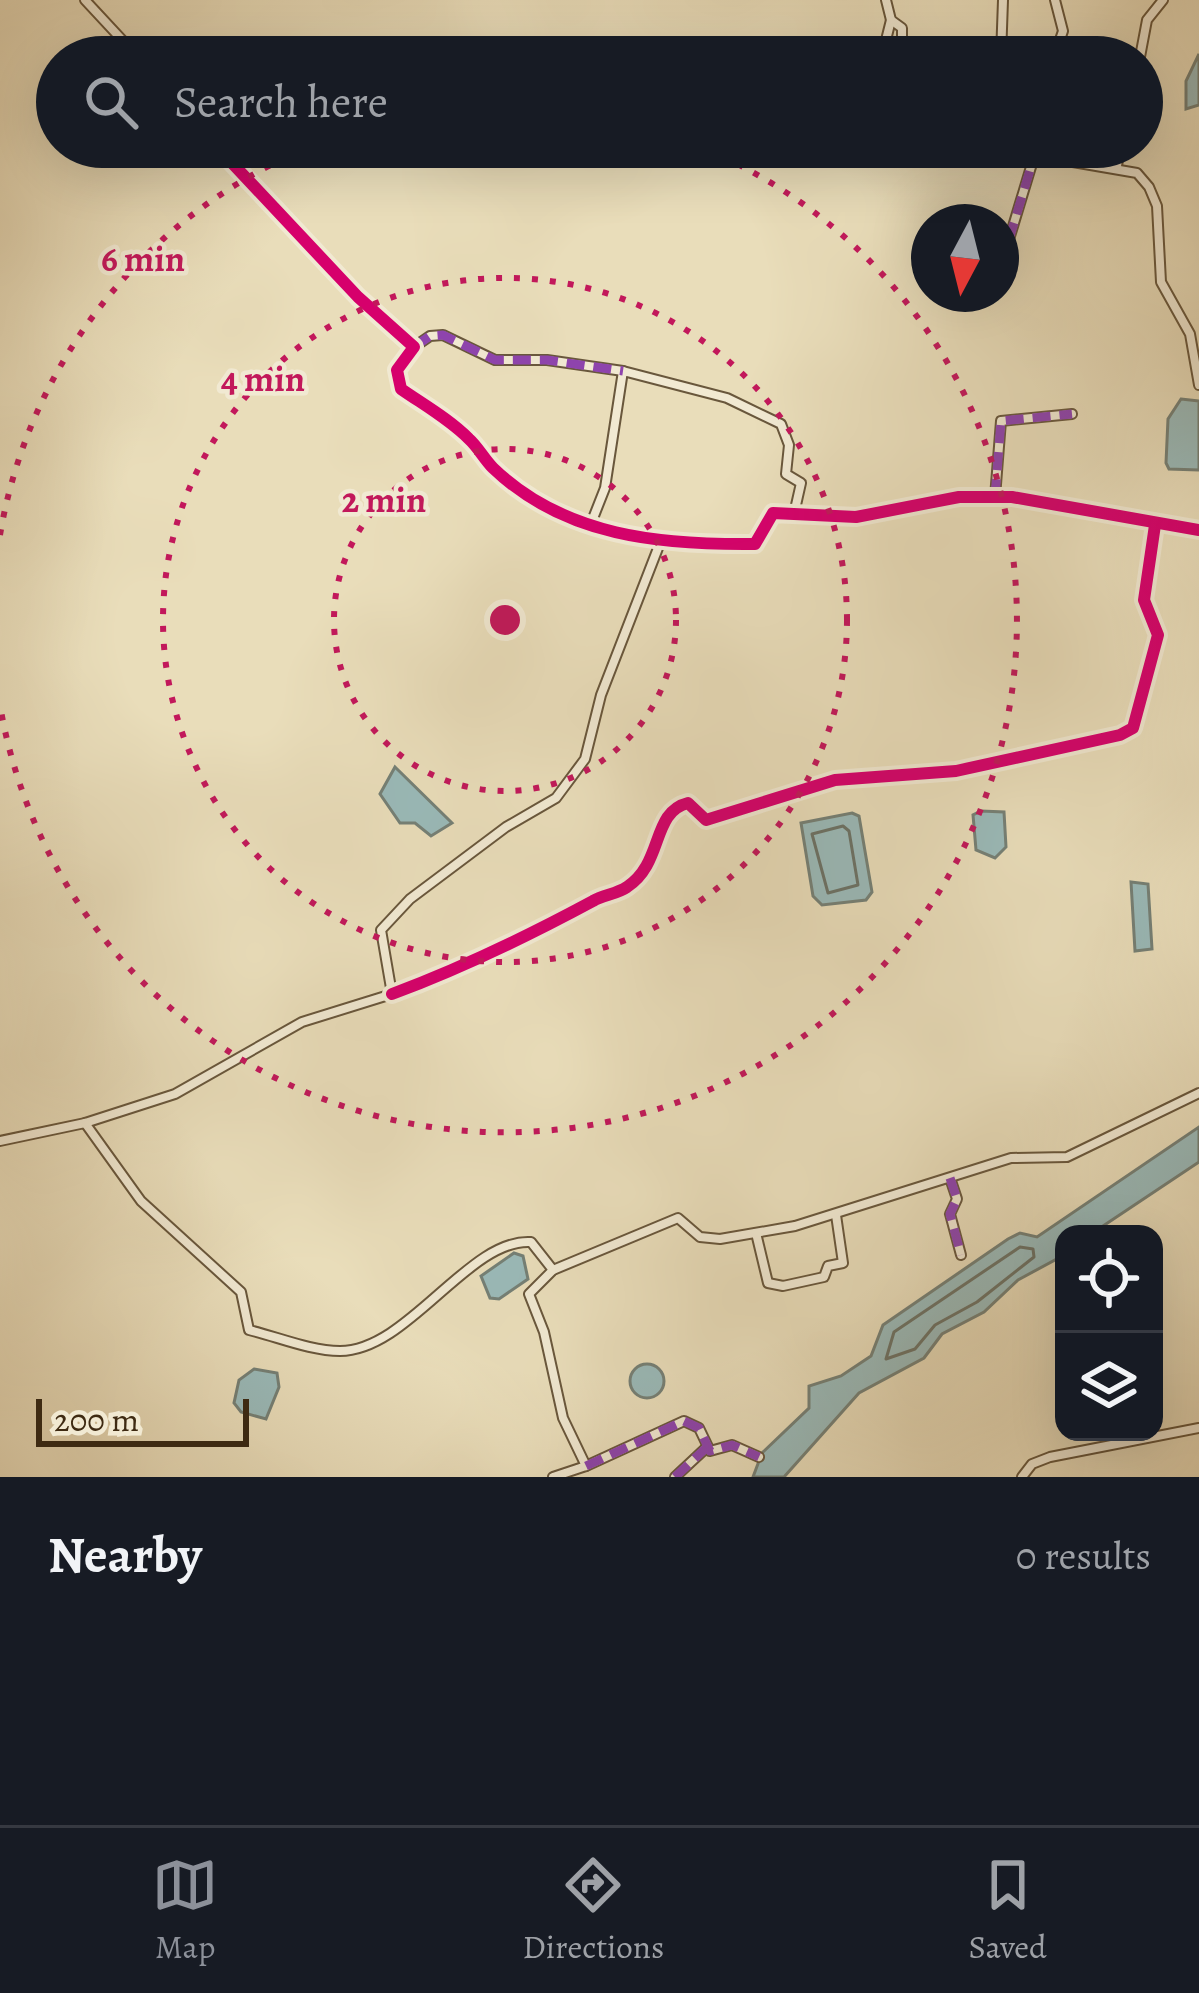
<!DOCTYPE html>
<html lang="en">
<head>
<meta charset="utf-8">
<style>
  :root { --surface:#171b24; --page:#242831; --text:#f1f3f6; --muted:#9ea1a6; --line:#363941; --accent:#8c9099 }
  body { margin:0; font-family:Alegreya,serif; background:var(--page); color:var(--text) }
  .controls { position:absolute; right:36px; bottom:36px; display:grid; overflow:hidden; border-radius:24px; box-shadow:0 12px 48px #0002 }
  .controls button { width:108px; height:108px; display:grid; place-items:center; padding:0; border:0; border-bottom:3px solid var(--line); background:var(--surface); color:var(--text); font:60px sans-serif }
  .compass { position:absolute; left:911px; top:204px; width:108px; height:108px; border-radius:50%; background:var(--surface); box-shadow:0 12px 48px #0002; rotate:187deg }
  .scale { position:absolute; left:36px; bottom:30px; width:213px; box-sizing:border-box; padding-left:12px; border:6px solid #3e2a12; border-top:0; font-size:33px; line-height:42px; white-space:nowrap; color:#3e2a12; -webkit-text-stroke:9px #f1e9d2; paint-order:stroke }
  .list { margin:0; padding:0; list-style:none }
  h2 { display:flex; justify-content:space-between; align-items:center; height:156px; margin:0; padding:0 48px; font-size:51px }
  h2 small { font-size:39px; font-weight:400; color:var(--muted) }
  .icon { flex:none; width:66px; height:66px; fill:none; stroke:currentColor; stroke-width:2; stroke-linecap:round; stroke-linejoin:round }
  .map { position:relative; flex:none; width:1199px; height:1477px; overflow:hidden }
  .search { position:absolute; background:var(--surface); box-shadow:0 12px 48px #0002; left:36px; right:36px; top:36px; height:132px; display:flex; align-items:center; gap:30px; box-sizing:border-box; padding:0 42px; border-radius:66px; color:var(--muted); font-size:45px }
  .sheet { height:348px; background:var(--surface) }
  nav { display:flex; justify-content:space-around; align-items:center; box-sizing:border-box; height:168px; border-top:3px solid var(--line); background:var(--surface); font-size:33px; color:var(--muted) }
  nav a { display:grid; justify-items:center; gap:6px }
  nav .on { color:var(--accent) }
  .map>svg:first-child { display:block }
</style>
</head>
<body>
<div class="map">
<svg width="1199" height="1477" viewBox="0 0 1199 1477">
  <rect width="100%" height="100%" fill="#e9ddba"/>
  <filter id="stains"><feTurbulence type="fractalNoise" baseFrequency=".00167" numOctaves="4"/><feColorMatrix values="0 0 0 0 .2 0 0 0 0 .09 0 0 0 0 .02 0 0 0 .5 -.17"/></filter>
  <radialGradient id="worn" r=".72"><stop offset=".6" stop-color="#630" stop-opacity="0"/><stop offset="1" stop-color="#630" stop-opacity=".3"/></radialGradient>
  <g fill="#9abab9" stroke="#758076" stroke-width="3">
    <polygon points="1199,54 1199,105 1186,109 1186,81"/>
    <polygon points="1181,399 1199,401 1199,470 1169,469 1166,463 1168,419"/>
    <polygon points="395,767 452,823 431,836 415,823 400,823 380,794"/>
    <polygon points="981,811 1004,812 1006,847 995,858 976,850 973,815"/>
    <polygon points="852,813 859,816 872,892 866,900 822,905 813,896 801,823"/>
    <polygon points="1131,882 1148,884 1152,949 1135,951"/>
    <polygon points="1199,1127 1199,1162 1091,1234 1064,1234 1064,1255 1018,1280 984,1312 942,1334 924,1358 859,1393 784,1477 753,1477 762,1453 809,1408 809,1386 841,1376 871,1356 883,1325 1008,1239 1020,1233 1037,1237"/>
    <polygon points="514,1253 523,1256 528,1279 499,1299 490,1298 481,1276"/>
    <circle cx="647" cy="1381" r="17"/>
    <polygon points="254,1369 277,1373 279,1387 266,1419 241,1412 234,1403 239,1380"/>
  </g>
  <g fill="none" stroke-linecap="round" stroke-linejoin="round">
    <g stroke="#6c7266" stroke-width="3">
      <polygon points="843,826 849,831 858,885 828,893 812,834"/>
      <polygon points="1020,1247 1033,1249 1034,1257 977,1302 935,1325 915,1349 886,1359 894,1332"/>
    </g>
    <defs>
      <g id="street">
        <polyline points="85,0 138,57"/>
        <polyline points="886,0 891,20 902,28 902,43 926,57"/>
        <polyline points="884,48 891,20"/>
        <polyline points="1001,57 1003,0"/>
        <polyline points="1054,57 1063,31 1055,0"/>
        <polyline points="1140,57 1147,20 1163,0"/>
        <path d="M217 147 358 297 414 347 397 370 401 389C424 405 449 419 469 439 478 447 484 459 493 468 565 537 661 545 755 544L773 513 856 517 959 497H1012L1199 530"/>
        <polyline points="1047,147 1067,161 1137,173 1149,187 1157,206 1161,282 1190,334 1199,385"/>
        <polyline points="1117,166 1120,147"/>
        <polyline points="1001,266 1037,147"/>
        <polyline points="989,298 990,294"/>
        <polyline points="414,347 430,336 443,335 495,360 547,360 623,371"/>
        <polyline points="995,497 1001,421 1072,414"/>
        <polyline points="590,526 605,488 623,371 727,398 781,424 789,445 786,474 801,483 794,514"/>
        <path d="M392 994C462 968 528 936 593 901 603 895 617 894 627 887 664 863 651 812 688 803L706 820 835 780 956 771 1120 735 1133 728 1158 635 1144 600 1155 525"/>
        <path d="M85 1123 141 1201 241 1292 249 1330C278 1337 311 1351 340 1351 408 1351 469 1238 531 1242L553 1270"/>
        <polyline points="0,1141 85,1123 175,1094 302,1022 392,994 381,930 410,899 506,827 556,798 585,759 601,695 660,543"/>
        <polyline points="950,1178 957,1199 950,1214 961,1255"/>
        <polyline points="756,1233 768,1283 783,1286 824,1277 828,1266 843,1263 836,1215"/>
        <polyline points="586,1466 684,1421 699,1428 710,1451 732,1445 759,1457"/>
        <polyline points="553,1477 586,1466 563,1418 544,1332 529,1294 553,1270 678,1218 700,1237 720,1239 795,1226 1011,1158 1067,1157 1199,1093"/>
        <polyline points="675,1477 706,1448"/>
        <polyline points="1022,1477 1032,1464 1050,1457 1199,1428"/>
      </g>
    </defs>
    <use href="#street" stroke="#69573c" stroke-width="12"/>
    <use href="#street" stroke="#f1e9d2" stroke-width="8"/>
    <g stroke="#8e44ad" stroke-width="9" stroke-dasharray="18 9" stroke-linecap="butt">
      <polyline points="1001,266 1037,147"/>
      <polyline points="989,298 990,294"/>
      <polyline points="414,347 430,336 443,335 495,360 547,360 623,371"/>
      <polyline points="995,497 1001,421 1072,414"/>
      <polyline points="950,1178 957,1199 950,1214 961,1255"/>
      <polyline points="586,1466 684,1421 699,1428 710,1451 732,1445 759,1457"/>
      <polyline points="675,1477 706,1448"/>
    </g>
    <defs>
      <g id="cycleway">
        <path d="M217 147 358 297 414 347 397 370 401 389C424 405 449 419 469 439 478 447 484 459 493 468 565 537 661 545 755 544L773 513 856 517 959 497H1012L1199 530"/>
        <path d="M392 994C462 968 528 936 593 901 603 895 617 894 627 887 664 863 651 812 688 803L706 820 835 780 956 771 1120 735 1133 728 1158 635 1144 600 1155 525"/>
      </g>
    </defs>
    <use href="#cycleway" stroke="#f1e9d2" stroke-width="20"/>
    <use href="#cycleway" stroke="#d6006c" stroke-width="12"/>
  </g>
  <g fill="none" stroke="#c2185b" stroke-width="6" stroke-dasharray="6 12">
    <circle cx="505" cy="620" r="171"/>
    <circle cx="505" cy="620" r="342"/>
    <path d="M0 535A512 512 0 0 1 305 149M705 149A512 512 0 1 1 0 705"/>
  </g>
  <circle cx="505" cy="620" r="18" fill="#c2185b" stroke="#f1e9d2" stroke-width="6"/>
  <g font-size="36" text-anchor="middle" font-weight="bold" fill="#c2185b" stroke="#f1e9d2" stroke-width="9" stroke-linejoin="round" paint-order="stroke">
    <text x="143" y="271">6 min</text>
    <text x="263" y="391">4 min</text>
    <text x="384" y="512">2 min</text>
  </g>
  <rect width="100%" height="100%" filter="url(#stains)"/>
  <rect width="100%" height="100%" fill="url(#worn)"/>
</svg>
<div class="controls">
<button><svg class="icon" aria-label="locate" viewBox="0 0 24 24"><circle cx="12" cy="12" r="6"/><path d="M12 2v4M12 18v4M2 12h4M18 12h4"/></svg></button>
<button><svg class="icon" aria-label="layers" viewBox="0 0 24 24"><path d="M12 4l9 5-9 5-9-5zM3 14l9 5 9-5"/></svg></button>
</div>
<svg class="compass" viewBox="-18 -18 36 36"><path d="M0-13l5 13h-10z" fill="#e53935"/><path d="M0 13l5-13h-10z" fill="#9ea1a6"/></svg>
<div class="scale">200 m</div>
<div class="search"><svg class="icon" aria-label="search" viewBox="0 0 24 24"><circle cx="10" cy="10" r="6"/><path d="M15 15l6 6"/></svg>Search here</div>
</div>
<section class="sheet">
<h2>Nearby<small>0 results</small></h2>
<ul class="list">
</ul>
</section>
<nav>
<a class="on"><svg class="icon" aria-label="map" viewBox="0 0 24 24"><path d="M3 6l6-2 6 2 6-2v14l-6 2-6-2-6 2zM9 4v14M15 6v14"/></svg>Map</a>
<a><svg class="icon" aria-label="directions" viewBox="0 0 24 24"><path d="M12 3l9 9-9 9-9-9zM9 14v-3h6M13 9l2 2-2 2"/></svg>Directions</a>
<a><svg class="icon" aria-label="saved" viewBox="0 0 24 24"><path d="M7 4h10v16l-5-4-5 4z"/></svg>Saved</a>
</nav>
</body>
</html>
